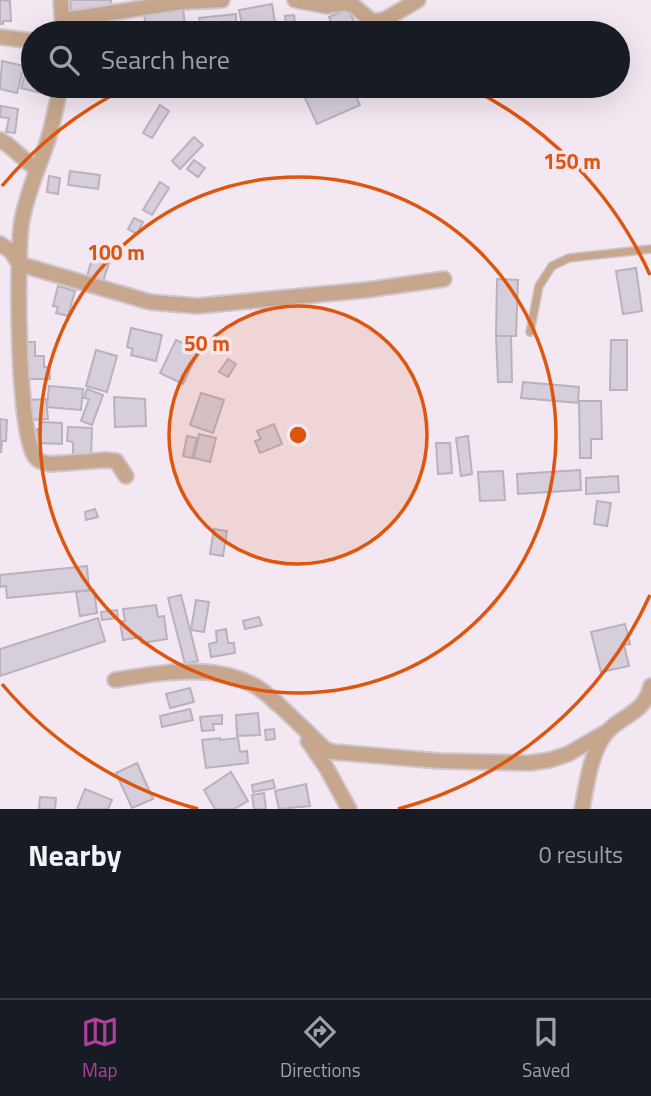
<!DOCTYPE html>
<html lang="en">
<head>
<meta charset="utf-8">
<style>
  :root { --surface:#171b24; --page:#242831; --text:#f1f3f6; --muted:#9ea1a6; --line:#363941; --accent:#b1409c }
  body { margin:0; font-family:"Titillium Web",sans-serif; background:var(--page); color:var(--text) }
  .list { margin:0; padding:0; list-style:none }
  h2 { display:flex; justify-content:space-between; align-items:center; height:91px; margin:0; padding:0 28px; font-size:30px }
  h2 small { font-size:23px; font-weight:400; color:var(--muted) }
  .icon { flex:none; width:38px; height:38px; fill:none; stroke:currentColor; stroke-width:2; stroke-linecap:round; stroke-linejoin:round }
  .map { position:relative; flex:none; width:651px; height:809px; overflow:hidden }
  .search { position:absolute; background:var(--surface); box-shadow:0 7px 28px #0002; left:21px; right:21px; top:21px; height:77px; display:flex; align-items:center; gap:18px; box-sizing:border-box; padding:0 24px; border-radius:38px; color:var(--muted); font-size:26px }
  .sheet { height:189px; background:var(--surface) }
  nav { display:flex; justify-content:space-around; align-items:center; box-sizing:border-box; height:98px; border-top:2px solid var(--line); background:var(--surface); font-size:19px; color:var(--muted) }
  nav a { display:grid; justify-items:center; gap:4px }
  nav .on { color:var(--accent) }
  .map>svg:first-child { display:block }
</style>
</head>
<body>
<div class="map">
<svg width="651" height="809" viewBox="0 0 651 809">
  <rect width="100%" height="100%" fill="#f3e7f2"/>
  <g fill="#d6ceda" stroke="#b9b1bd" stroke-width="2">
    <polygon points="0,0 10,1 11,21 3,21 3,24 0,24"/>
    <polygon points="70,0 111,0 112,9 72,16"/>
    <polygon points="272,4 276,29 244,33 239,10"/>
    <polygon points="183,8 185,26 146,31 144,13"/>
    <polygon points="348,9 357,28 345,33 336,33 329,17"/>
    <polygon points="236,14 236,30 238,30 239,33 202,33 199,18"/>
    <polygon points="294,15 295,24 286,25 285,16"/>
    <polygon points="115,28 116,33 81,33 81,32"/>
    <polygon points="32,52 32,80 33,86 43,86 41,93 21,88"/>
    <polygon points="2,61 24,66 17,93 0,89"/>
    <polygon points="334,86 351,86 360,105 317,124 305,98"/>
    <polygon points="160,105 169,111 152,138 143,133"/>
    <polygon points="1,106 18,109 15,133 6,132 9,118 0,117"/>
    <polygon points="194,137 203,145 180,169 172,161"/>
    <polygon points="194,160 205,168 198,177 187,169"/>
    <polygon points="70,171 100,175 98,189 68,185"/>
    <polygon points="49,176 60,178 58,194 47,192"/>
    <polygon points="160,182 169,188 152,215 143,210"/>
    <polygon points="134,218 143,222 137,234 128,229"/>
    <polygon points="95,249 112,254 101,287 85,283"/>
    <polygon points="636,268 642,311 623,314 616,271"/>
    <polygon points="497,279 518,280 516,336 496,336"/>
    <polygon points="58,286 75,291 68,316 56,313 58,307 53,306"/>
    <polygon points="131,328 162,335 156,361 131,355 133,349 127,347"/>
    <polygon points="496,336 511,336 512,382 498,382"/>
    <polygon points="176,340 199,351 183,384 160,373"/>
    <polygon points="611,340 627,340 627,390 610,390"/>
    <polygon points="25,342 35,342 35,356 44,356 44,367 49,367 50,379 25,379"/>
    <polygon points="96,350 117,356 107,392 86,386"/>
    <polygon points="228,359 236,364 228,377 219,372"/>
    <polygon points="523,382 579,387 578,403 521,398"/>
    <polygon points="49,386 83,389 81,410 47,407"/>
    <polygon points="87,389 103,395 92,425 81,421 89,399 84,398"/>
    <polygon points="201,393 224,400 213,433 190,425"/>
    <polygon points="114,397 145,399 146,426 115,427"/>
    <polygon points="46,399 48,419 30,420 29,400"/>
    <polygon points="579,401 601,401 602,439 591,439 591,458 580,458"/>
    <polygon points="0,419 7,420 6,441 2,441 1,453"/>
    <polygon points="41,422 62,423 62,444 36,443 37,429 41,429"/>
    <polygon points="274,424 282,444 260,453 255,441 261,439 257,431"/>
    <polygon points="68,427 92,428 91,457 73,456 73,442 67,441"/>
    <polygon points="199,434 216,438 210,462 194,458"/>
    <polygon points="187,436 197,438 192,458 183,456"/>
    <polygon points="468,436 472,474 461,476 456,438"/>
    <polygon points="436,443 450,443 452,473 438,474"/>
    <polygon points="580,470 581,490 518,494 517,474"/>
    <polygon points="503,471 505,500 480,501 478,472"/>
    <polygon points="618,476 619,492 586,494 586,478"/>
    <polygon points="597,501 611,503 607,526 594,524"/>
    <polygon points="95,509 98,517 86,520 85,512"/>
    <polygon points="214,529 227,531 223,556 210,554"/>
    <polygon points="87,566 89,590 7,598 6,586 0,587 0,575"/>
    <polygon points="94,590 97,613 80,616 76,592"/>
    <polygon points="181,595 198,661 185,664 168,598"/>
    <polygon points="196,600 209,602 204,632 191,630"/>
    <polygon points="156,605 158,617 164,616 167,639 142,643 141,637 123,640 120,622 125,621 123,609"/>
    <polygon points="117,610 118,618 102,620 101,612"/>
    <polygon points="259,617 262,625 245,629 243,621"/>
    <polygon points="98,618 105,641 0,676 0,649"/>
    <polygon points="625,624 630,644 624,645 629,666 601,672 591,632"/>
    <polygon points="226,629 228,643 234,643 235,653 211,657 209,644 217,642 216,631"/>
    <polygon points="190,688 194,702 170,708 166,694"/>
    <polygon points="190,709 193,720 162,727 160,716"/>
    <polygon points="258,713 260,735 237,736 236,715"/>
    <polygon points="222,715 222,724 213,724 214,730 202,731 200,717"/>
    <polygon points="274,729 275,739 266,740 265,730"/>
    <polygon points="220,738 220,740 238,738 240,752 247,751 248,763 206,768 202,740"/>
    <polygon points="137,763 153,799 132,808 116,773"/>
    <polygon points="231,772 248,801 234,809 215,809 204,790"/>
    <polygon points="273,780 275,788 253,792 252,785"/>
    <polygon points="306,784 310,806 279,809 275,791"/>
    <polygon points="85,789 112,800 108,809 77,809"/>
    <polygon points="264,793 266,809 254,809 252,795"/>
    <polygon points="40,797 56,798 55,809 39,809"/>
  </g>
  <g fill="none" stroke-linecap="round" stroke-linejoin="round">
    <defs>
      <polyline id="lane" points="530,332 539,286 552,266 569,258 651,249"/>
      <g id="street">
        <polyline points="61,0 63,33"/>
        <polyline points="295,0 327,6 345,3 354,6 373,22 386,19 418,0"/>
        <polyline points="64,20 181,2 222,0"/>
        <polyline points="0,37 33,41"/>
        <path d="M61 86C56 105 53 124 47 143 38 168 27 193 22 220 16 252 17 437 36 458 40 463 46 463 51 464L106 460 116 461 126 476"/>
        <polyline points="0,140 8,145 37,170"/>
        <polyline points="0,244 11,251 19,264 150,302 197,306 366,290 444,279"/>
        <path d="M115 680C168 671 238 659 277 704"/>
        <polyline points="273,699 325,749 333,752 440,761 529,763 550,760 568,754 608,731"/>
        <polyline points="308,741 326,767 349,809"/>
        <path d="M582 809C587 784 590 752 607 732 622 715 644 714 651 686"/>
      </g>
    </defs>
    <use href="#lane" stroke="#d0c5cf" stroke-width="10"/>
    <use href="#street" stroke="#d0c5cf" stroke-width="18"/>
    <use href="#lane" stroke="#c6a78e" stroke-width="7"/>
    <use href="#street" stroke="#c6a78e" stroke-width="14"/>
  </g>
  <circle cx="298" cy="435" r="129" fill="#de560d" fill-opacity=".12"/>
  <g fill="none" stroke="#de560d" stroke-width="3.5">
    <circle cx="298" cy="435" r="129"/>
    <circle cx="298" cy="435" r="258"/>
    <path d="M650 595A387 387 0 0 1 398 809M198 809A387 387 0 0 1 2 684M2 186A387 387 0 0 1 128 87M468 87A387 387 0 0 1 650 275"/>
  </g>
  <circle cx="298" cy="435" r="10" fill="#de560d" stroke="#f3e7f2" stroke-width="3.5"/>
  <g font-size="21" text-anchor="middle" font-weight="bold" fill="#de560d" stroke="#f3e7f2" stroke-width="7" stroke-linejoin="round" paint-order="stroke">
    <text x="572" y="169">150 m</text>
    <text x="116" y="260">100 m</text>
    <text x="207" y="351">50 m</text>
  </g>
</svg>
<div class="search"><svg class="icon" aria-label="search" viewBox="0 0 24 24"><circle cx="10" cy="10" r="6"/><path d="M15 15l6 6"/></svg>Search here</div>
</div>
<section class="sheet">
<h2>Nearby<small>0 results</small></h2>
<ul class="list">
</ul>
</section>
<nav>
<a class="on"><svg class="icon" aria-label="map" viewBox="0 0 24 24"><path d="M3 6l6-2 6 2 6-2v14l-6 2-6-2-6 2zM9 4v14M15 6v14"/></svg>Map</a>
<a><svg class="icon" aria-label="directions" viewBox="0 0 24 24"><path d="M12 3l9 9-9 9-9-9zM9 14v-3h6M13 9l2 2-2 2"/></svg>Directions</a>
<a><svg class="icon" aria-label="saved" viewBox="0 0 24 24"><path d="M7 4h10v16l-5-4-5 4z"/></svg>Saved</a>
</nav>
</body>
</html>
